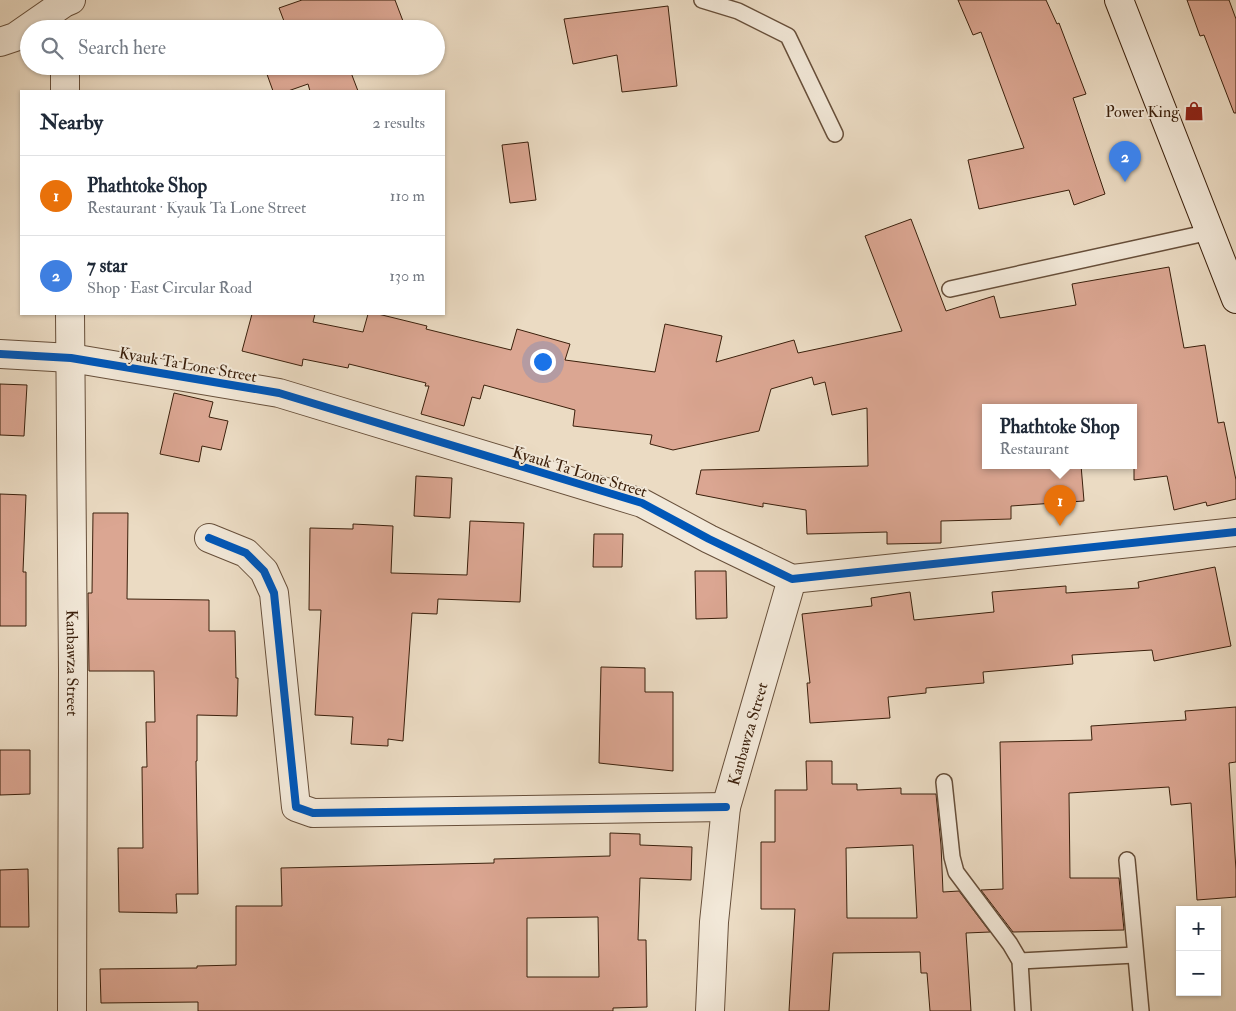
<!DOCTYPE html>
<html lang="en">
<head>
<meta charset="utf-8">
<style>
  :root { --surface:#fff; --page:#f6f6f7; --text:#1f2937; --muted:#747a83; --line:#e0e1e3; --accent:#8f2418 }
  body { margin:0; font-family:"IM FELL Double Pica",serif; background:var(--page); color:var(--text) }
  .controls { position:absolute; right:15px; bottom:15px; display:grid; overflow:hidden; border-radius:0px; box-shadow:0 1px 4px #0004 }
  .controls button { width:45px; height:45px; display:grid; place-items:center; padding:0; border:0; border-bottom:1px solid var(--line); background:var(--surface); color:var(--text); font:25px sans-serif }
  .you { position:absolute; left:542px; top:361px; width:18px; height:18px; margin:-12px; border:4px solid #fff; border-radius:50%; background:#1a73e8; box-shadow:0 0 0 8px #1a73e833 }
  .badge { display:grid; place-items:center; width:32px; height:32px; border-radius:50%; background:var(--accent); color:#fff; font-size:16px; font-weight:700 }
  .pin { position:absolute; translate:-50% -41px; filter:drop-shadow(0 1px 2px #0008) }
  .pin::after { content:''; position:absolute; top:26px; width:18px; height:15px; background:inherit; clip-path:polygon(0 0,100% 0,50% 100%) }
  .popup { position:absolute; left:982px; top:404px; width:155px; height:65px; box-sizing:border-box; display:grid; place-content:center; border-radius:0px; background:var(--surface); filter:drop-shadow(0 1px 4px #0005); font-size:16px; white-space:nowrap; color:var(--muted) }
  .popup b { font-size:19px; color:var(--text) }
  .popup::after { content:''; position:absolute; left:50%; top:100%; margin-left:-10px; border:10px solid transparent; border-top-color:var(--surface) }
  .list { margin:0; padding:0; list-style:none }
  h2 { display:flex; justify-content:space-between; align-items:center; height:65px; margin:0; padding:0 20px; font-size:21px }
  h2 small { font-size:16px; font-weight:400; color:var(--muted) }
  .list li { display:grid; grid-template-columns:32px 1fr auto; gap:15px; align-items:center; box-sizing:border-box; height:80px; padding:0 20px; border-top:1px solid var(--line) }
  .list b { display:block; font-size:19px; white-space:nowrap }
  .list p { margin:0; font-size:16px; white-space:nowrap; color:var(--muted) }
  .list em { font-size:16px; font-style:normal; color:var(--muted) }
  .icon { flex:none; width:28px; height:28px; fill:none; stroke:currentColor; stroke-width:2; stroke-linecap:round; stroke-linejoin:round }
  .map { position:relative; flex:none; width:1236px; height:1011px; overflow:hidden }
  .search { position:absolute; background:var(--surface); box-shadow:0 1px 4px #0004; left:20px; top:20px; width:425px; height:55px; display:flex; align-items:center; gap:12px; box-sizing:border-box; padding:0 18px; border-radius:28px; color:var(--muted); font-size:19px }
  .panel { position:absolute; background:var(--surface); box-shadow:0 1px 4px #0004; left:20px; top:90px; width:425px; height:225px; border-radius:0px }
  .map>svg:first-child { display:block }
</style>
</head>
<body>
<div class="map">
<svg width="1236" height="1011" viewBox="0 0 1236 1011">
  <rect width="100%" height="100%" fill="#ebdbc3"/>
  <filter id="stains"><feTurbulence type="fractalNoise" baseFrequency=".004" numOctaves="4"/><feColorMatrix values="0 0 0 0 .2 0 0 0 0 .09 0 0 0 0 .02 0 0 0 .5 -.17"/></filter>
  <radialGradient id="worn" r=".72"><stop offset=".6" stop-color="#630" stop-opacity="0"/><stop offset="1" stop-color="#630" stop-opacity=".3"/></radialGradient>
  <g fill="#dba692" stroke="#3b200c" fill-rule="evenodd">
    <polygon points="302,0 395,0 406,29 287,29 279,8"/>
    <polygon points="958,0 1046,0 1057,24 1059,23 1086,94 1073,98 1105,194 1074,205 1069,190 979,209 968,160 1024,148 981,32 973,35"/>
    <polygon points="1187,0 1229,0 1236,19 1236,113 1234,113 1204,35 1200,36"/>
    <polygon points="668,6 677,86 622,92 617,55 573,64 564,19"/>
    <polygon points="264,66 360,66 350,70 358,91 310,91 308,84 288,91 273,91"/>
    <polygon points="528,142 536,200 510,203 502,145"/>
    <polygon points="911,219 946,311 994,296 1000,318 1076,305 1072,284 1169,267 1184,348 1205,345 1218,423 1224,422 1236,480 1236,499 1207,506 1206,502 1174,510 1167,476 1134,480 1134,407 986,407 986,465 1081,465 1084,501 1011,506 1011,519 941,521 941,543 887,544 887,532 807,534 806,510 763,503 763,507 696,494 701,470 868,466 867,408 832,415 825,382 814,385 812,377 771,389 759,431 673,450 650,444 652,435 573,426 575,410 484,385 480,399 472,397 464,426 421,414 429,386 425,386 426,383 349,364 348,368 303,359 302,366 242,351 252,314 315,314 313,322 363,332 368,314 378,314 427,326 426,329 511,350 517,329 570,344 565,360 655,372 665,324 722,336 716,362 794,340 798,353 902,331 865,236"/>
    <polygon points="0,384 27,385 24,436 0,435"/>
    <polygon points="174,393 213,402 209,417 228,421 221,450 202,446 199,462 160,454"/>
    <polygon points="416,476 452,478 450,518 414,516"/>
    <polygon points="0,494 26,495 23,572 26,572 26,626 0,626"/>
    <polygon points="93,513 128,513 127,599 209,600 209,631 235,631 236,678 238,678 237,716 197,715 197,761 196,761 198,894 176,894 177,913 119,912 118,848 143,848 142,767 147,767 146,722 155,722 154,671 89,671 88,593 92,593"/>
    <polygon points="470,521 524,523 520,602 438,599 437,614 412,613 403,741 388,739 388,746 351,744 353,717 315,715 321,610 309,610 310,528 353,529 353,524 393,526 391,573 467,575"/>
    <polygon points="594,534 623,534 622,567 593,567"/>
    <polygon points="1215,567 1231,646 1154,661 1152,650 1072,655 1073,664 983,672 984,683 926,688 926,693 888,697 890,718 810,723 807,683 810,683 802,614 872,606 871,598 910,592 914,620 994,612 992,592 1066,586 1066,593 1139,588 1138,582"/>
    <polygon points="695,571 726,571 727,618 696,619"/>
    <polygon points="601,667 645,668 645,692 673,692 673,771 599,763"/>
    <polygon points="1236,707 1236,762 1229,763 1236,870 1236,897 1197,900 1191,803 1171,805 1169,787 1069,793 1070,878 1119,878 1124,930 1013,932 981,890 1003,889 1000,742 1092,740 1091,726 1186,720 1185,711"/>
    <polygon points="0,750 30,750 30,794 0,795"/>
    <path d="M806 761H832V784H857V790L901 788V794H936L941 845 943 892 959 891 990 932 966 933 971 1011H930L927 973H921L920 952 833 953 829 1011H789L795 909H761V842H775V790H807ZM913 845 917 918H847L846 848Z"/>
    <path d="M610 833 640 834V845L692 847 691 880 640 878 638 940H646L647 1007 613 1008V1011H198V1002L101 1003 100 969 197 968V966L236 965V906H282L281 868 494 863V859L610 856ZM598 917 599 977H527V918Z"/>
    <polygon points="28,869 29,927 0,927 0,870"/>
  </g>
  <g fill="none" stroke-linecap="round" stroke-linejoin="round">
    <defs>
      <g id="lane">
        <polyline points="702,0 738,11 788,36 835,134"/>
        <polyline points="950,289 1210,232"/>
        <polyline points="944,782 952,857 956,872 1010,944 1020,961 1023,1011"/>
        <polyline points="1127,860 1141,1011"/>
        <polyline points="1020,961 1135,955"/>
      </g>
      <g id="street">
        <polyline points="0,42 15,37 64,3 71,0"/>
        <polyline points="65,66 65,91"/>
        <path id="s1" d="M70 314 73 670 72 1011"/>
        <polyline points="0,354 71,358 279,393 642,503 709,539 792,579 1236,532"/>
        <polyline points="209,538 246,553 264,571 274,593 296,807 313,813 726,807"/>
        <path id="s2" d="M710 1011 714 922 726 807 792 579"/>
      </g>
      <polyline id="secondary" points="1119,0 1236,299"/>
    </defs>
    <use href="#lane" stroke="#674f3a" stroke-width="18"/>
    <use href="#street" stroke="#674f3a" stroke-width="30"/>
    <use href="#secondary" stroke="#3b200c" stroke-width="30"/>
    <use href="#lane" stroke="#f2e8d8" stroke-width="15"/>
    <use href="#street" stroke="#f2e8d8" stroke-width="28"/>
    <use href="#secondary" stroke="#f2e8d8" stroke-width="28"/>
    <defs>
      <g id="cycleway">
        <polyline points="0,354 71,358 279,393 642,503 709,539 792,579 1236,532"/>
        <polyline points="209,538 246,553 264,571 274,593 296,807 313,813 726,807"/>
      </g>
    </defs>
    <use href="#cycleway" stroke="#f2e8d8" stroke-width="11"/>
    <use href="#cycleway" stroke="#0057b8" stroke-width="8"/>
  </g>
  <defs>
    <symbol id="shop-bare" viewBox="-9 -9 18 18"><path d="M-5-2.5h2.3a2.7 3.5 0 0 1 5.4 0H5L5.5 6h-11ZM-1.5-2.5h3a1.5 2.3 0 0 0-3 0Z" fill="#8f2418" stroke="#f2e8d8" stroke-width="2.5" paint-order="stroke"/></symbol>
  </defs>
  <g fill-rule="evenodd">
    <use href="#shop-bare" x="1180" y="97" width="28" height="28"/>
  </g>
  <g text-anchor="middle" stroke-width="4" stroke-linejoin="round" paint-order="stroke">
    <g font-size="16" fill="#3b200c" stroke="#f2e8d8" text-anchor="end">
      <text x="1179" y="117">Power King</text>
    </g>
    <g font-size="16" fill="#3b200c" stroke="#f2e8d8">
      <text transform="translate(188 364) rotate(10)" y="6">Kyauk Ta Lone Street</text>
      <text transform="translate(580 471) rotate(17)" y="6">Kyauk Ta Lone Street</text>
      <text dy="6" stroke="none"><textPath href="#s1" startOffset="349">Kanbawza Street</textPath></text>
      <text dy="6" stroke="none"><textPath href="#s2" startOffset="281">Kanbawza Street</textPath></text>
    </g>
  </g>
  <rect width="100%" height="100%" filter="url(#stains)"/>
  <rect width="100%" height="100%" fill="url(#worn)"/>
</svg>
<div class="controls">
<button>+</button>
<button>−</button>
</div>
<div class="you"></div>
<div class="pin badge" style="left:1060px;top:526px;background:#e8710a">1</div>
<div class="popup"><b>Phathtoke Shop</b>Restaurant</div>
<div class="pin badge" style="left:1125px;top:182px;background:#3f7fe0">2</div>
<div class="search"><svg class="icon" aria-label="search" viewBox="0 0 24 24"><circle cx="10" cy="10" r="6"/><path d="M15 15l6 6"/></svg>Search here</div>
<section class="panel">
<h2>Nearby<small>2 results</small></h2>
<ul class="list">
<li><span class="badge" style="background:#e8710a">1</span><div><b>Phathtoke Shop</b><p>Restaurant · Kyauk Ta Lone Street</p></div><em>110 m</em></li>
<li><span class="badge" style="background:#3f7fe0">2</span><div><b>7 star</b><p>Shop · East Circular Road</p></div><em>130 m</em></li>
</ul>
</section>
</div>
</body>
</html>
